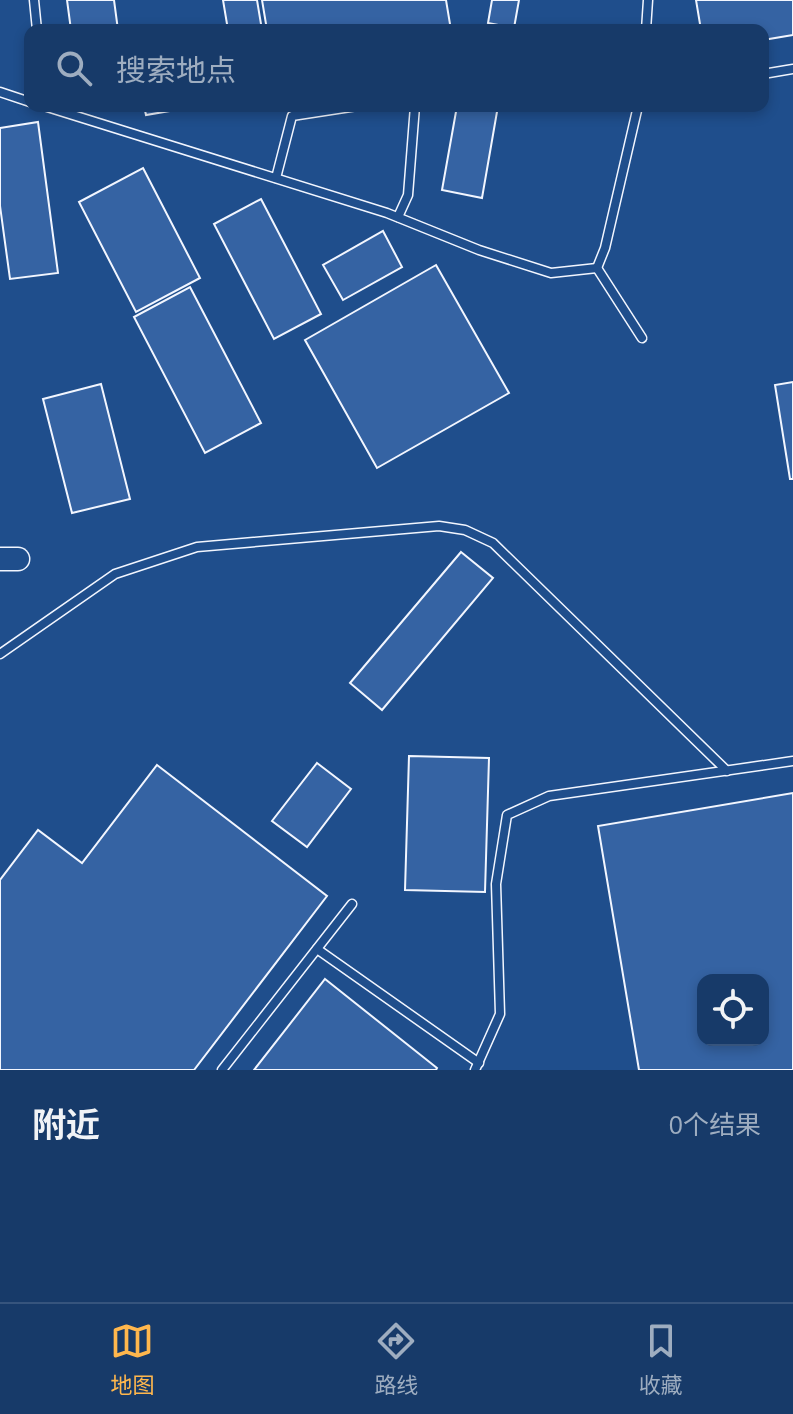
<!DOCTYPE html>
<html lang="zh">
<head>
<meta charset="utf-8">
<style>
  :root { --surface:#173a69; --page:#244571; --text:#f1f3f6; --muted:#9eadc0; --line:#36547d; --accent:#ffb74d }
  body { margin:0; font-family:"PT Sans","Noto Sans SC",sans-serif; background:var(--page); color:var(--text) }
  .controls { position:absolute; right:24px; bottom:24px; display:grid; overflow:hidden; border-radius:16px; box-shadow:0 4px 12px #0003 }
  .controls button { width:72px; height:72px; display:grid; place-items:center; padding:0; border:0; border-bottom:2px solid var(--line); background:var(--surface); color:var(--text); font:40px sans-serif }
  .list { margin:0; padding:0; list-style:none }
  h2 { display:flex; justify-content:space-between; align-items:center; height:104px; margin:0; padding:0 32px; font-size:34px }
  h2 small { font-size:26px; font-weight:400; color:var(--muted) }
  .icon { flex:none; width:44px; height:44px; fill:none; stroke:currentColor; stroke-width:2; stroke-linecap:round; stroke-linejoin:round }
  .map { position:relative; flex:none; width:793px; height:1070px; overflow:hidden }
  .search { position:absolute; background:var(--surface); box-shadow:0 4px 12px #0003; left:24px; right:24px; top:24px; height:88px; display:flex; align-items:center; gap:20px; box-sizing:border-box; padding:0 28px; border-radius:16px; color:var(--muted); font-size:30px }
  .sheet { height:232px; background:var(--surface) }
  nav { display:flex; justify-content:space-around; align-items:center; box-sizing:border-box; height:112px; border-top:2px solid var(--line); background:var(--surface); font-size:22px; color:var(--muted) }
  nav a { display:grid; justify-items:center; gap:4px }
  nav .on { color:var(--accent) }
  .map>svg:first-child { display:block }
</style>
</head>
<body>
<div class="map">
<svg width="793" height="1070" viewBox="0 0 793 1070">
  <rect width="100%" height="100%" fill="#1f4e8c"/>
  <g fill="#3563a3" stroke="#f2f6ff" stroke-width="2" fill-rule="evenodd">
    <polygon points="67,0 114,0 118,30 71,30"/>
    <polygon points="223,0 257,0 262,30 228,30"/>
    <polygon points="262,0 446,0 451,30 267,30"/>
    <polygon points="492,0 519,0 514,28 488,23"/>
    <polygon points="696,0 793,0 793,35 763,40 763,30 701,30"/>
    <polygon points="144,106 199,106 146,115"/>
    <polygon points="457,106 498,106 482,198 442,190"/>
    <polygon points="38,122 58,273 10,279 0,206 0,128"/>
    <polygon points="143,168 200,278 136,312 79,202"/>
    <polygon points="261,199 321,314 274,339 214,224"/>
    <polygon points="383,231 402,267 343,300 323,265"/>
    <polygon points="436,265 509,393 377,468 305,340"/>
    <polygon points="190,287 261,423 205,453 134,317"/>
    <polygon points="793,382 793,479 790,479 775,385"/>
    <polygon points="101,384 130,499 72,513 43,399"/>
    <polygon points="461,552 493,578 382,710 350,683"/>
    <polygon points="409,756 489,758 485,892 405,890"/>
    <polygon points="317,763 351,789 307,847 272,821"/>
    <polygon points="157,765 327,896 194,1070 0,1070 0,880 38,830 82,863"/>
    <path d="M793 793V1070H639L598 826ZM703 980H763V1040H703Z"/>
    <polygon points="325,979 437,1068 436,1070 254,1070"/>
  </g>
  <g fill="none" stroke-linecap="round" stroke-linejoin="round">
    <defs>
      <g id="service">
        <polyline points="34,0 37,30"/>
        <polyline points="646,30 648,0"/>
        <polyline points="763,74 793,69"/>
        <polyline points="0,92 30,102"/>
        <polyline points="44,106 387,213 479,250 551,273 597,268"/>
        <polyline points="276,178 292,116 357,106"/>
        <polyline points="398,217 408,195 415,106"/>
        <polyline points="597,268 605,248 638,106"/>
        <polyline points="597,268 642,338"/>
        <polyline points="0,654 115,574 197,547 439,526 465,530 493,543 727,771"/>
        <polyline points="317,949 479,1063"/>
        <polyline points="222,1070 352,904"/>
        <polyline points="475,1070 500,1014 496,884 507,815 549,796 793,761"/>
      </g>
      <polyline id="tertiary" points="0,559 18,559"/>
    </defs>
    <use href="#service" stroke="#f2f6ff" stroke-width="11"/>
    <use href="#tertiary" stroke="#f2f6ff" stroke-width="25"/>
    <use href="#service" stroke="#1f4e8c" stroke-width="8"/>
    <use href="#tertiary" stroke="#1f4e8c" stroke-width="22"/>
  </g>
</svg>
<div class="controls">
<button><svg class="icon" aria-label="locate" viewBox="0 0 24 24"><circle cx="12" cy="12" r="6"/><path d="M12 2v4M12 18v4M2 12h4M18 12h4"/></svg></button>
</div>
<div class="search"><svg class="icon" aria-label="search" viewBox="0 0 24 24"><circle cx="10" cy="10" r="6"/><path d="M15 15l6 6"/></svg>搜索地点</div>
</div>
<section class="sheet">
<h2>附近<small>0个结果</small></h2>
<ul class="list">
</ul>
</section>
<nav>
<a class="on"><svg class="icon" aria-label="map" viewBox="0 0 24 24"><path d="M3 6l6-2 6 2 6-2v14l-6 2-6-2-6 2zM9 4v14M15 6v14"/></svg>地图</a>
<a><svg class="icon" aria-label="directions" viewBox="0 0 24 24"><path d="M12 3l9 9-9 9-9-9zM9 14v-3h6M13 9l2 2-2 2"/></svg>路线</a>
<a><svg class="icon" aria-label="saved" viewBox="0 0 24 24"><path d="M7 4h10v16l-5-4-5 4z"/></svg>收藏</a>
</nav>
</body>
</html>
